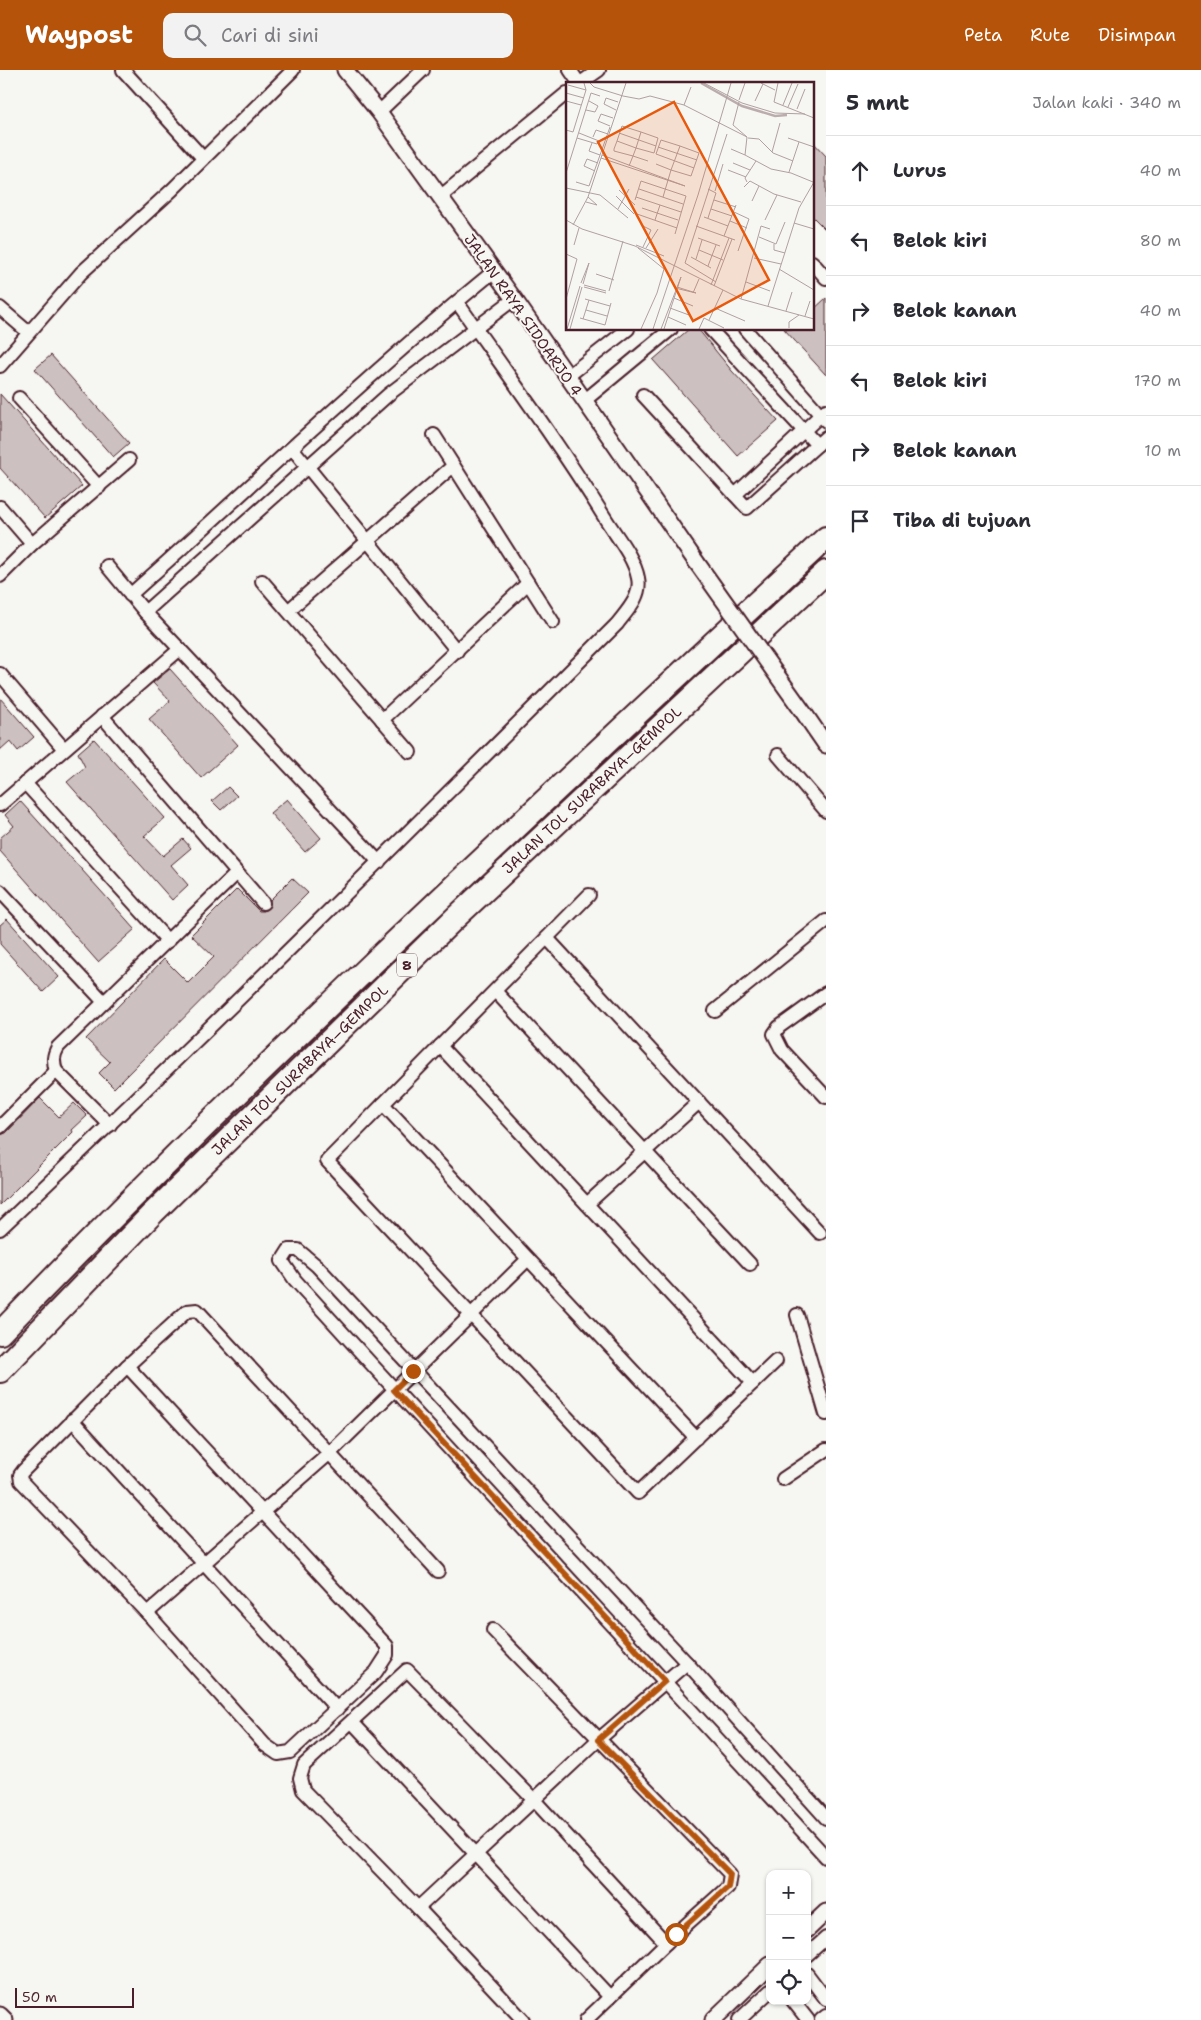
<!DOCTYPE html>
<html lang="id">
<head>
<meta charset="utf-8">
<style>
  :root { --surface:#fff; --page:#f2f2f3; --text:#2b2b33; --muted:#7c7c81; --line:#e1e1e2; --accent:#b45309 }
  body { margin:0; font-family:"Shantell Sans",sans-serif; background:var(--page); color:var(--text) }
  .controls { position:absolute; right:15px; bottom:15px; display:grid; overflow:hidden; border-radius:10px; box-shadow:0 1px 4px #0004 }
  .controls button { width:45px; height:45px; display:grid; place-items:center; padding:0; border:0; border-bottom:1px solid var(--line); background:var(--surface); color:var(--text); font:25px sans-serif }
  .scale { position:absolute; left:15px; bottom:12px; width:119px; box-sizing:border-box; padding-left:5px; border:2px solid #4a1f2b; border-top:0; font-size:14px; line-height:18px; white-space:nowrap; color:#4a1f2b; -webkit-text-stroke:4px #f6f6f2; paint-order:stroke }
  .stop { position:absolute; width:15px; height:15px; margin:-11px; border:4px solid #b45309; border-radius:50%; background:#fff }
  .stop.end { background:#b45309; border-color:#fff; box-shadow:0 1px 5px #0008 }
  .list { margin:0; padding:0; list-style:none }
  h2 { display:flex; justify-content:space-between; align-items:center; height:65px; margin:0; padding:0 20px; font-size:21px }
  h2 small { font-size:16px; font-weight:400; color:var(--muted) }
  .list li { display:grid; grid-template-columns:32px 1fr auto; gap:15px; align-items:center; box-sizing:border-box; height:70px; padding:0 20px; border-top:1px solid var(--line) }
  .list b { display:block; font-size:19px; white-space:nowrap }
  .list em { font-size:16px; font-style:normal; color:var(--muted) }
  .icon { flex:none; width:28px; height:28px; fill:none; stroke:currentColor; stroke-width:2; stroke-linecap:round; stroke-linejoin:round }
  .map { position:relative; flex:none; width:826px; height:1950px; overflow:hidden }
  header { display:flex; align-items:center; gap:30px; box-sizing:border-box; height:70px; padding:0 25px; background:var(--accent); color:#fff }
  header strong { font-size:24px }
  nav { display:flex; gap:28px; margin-inline-start:auto; font-size:18px }
  .search { width:350px; height:45px; background:var(--page); display:flex; align-items:center; gap:12px; box-sizing:border-box; padding:0 18px; border-radius:10px; color:var(--muted); font-size:19px }
  main { display:flex }
  aside { flex:1; background:var(--surface) }
  .map>svg:first-child { display:block }
</style>
</head>
<body>
<header>
<strong>Waypost</strong>
<div class="search"><svg class="icon" aria-label="search" viewBox="0 0 24 24"><circle cx="10" cy="10" r="6"/><path d="M15 15l6 6"/></svg>Cari di sini</div>
<nav><a>Peta</a><a>Rute</a><a>Disimpan</a></nav>
</header>
<main>
<div class="map">
<svg width="826" height="1950" viewBox="0 0 826 1950">
  <rect width="100%" height="100%" fill="#f6f6f2"/>
  <filter id="ink" filterUnits="userSpaceOnUse"><feTurbulence type="fractalNoise" baseFrequency=".02" numOctaves="2"/><feDisplacementMap in="SourceGraphic" scale="10" xChannelSelector="R" yChannelSelector="G"/><feConvolveMatrix kernelMatrix="1 2 1 2 8 2 1 2 1" color-interpolation-filters="sRGB"/></filter>
  <g filter="url(#ink)">
    <g fill="#ccc1c0" stroke="#4a1f2b">
      <polygon points="812,71 826,86 826,160 812,146"/>
      <polygon points="826,228 826,305 784,259 812,259 812,241"/>
      <polygon points="689,259 698,259 732,301 778,351 738,386 653,290"/>
      <polygon points="51,285 129,373 113,387 35,299"/>
      <polygon points="0,324 82,416 45,448 0,398"/>
      <polygon points="170,599 238,675 201,708 149,649 170,631 153,613"/>
      <polygon points="0,628 34,667 18,681 10,671 0,680"/>
      <polygon points="94,669 165,748 144,766 163,786 183,769 191,778 171,795 188,815 172,830 67,712 85,697 78,683"/>
      <polygon points="228,717 237,726 221,740 212,731"/>
      <polygon points="287,729 321,768 305,782 270,743"/>
      <polygon points="20,731 135,859 98,892 0,781 0,768 14,756 5,745"/>
      <polygon points="292,808 308,823 114,1018 99,1003 110,992 86,969 164,889 188,913 214,887 191,865 237,819 259,841 264,841 270,836 270,830"/>
      <polygon points="7,849 59,907 43,922 0,874 0,855"/>
      <polygon points="40,1028 59,1047 74,1033 87,1046 72,1060 73,1062 0,1135 0,1065 6,1063"/>
    </g>
    <g fill="none" stroke-linecap="round" stroke-linejoin="round">
      <defs>
        <g id="minor">
          <polyline points="123,0 203,88"/>
          <polyline points="570,0 579,13"/>
          <polyline points="579,14 599,0"/>
          <polyline points="379,42 423,0"/>
          <polyline points="440,127 567,23"/>
          <polyline points="812,192 826,208"/>
          <polyline points="0,238 28,262"/>
          <polyline points="710,259 817,375"/>
          <polyline points="745,259 826,351"/>
          <polyline points="0,296 81,203 172,120 293,0"/>
          <polyline points="568,306 628,259"/>
          <polyline points="643,325 747,438 826,367"/>
          <polyline points="19,328 99,417"/>
          <polyline points="584,331 671,259"/>
          <polyline points="434,365 553,552"/>
          <polyline points="293,379 457,581"/>
          <polyline points="735,425 826,340"/>
          <polyline points="0,437 32,474"/>
          <polyline points="107,496 145,542 379,792"/>
          <polyline points="0,506 32,474 129,390"/>
          <polyline points="262,511 410,682"/>
          <path d="M130 525C251 417 368 304 493 202"/>
          <polyline points="289,540 453,396"/>
          <polyline points="145,542 389,324 514,229"/>
          <polyline points="0,604 64,679"/>
          <polyline points="102,646 263,833"/>
          <polyline points="382,650 528,513"/>
          <polyline points="778,685 826,741"/>
          <polyline points="25,713 168,871"/>
          <polyline points="0,735 180,579"/>
          <polyline points="0,821 104,932"/>
          <polyline points="589,825 327,1091 638,1423 776,1291"/>
          <polyline points="547,868 820,1163"/>
          <polyline points="495,921 750,1194"/>
          <polyline points="826,923 779,957 774,964 782,980 826,1027"/>
          <polyline points="715,941 826,851"/>
          <polyline points="440,976 753,1313"/>
          <polyline points="383,1034 696,1368"/>
          <path d="M110 1055 56 1001C53 991 53 986 58 977L237 803"/>
          <polyline points="0,1057 56,1001"/>
          <polyline points="587,1134 699,1032"/>
          <path d="M0 1159C209 961 413 758 617 554 627 541 642 526 638 508 634 487 616 466 605 448 559 374 507 303 457 232"/>
          <polyline points="797,1245 826,1344"/>
          <polyline points="127,1296 387,1576 387,1585 376,1602 290,1682 278,1684 265,1675 147,1543"/>
          <polyline points="72,1350 337,1639"/>
          <polyline points="783,1409 826,1380"/>
          <polyline points="438,1501 197,1240 187,1241 127,1296 23,1401 20,1405 21,1411 147,1543 330,1383 528,1189"/>
          <polyline points="493,1560 730,1804 728,1817 666,1873 534,1730 407,1600 304,1695 300,1708 303,1720 418,1838 598,1670 687,1593"/>
          <polyline points="352,1652 610,1927"/>
          <path d="M826 1748 687 1593 317 1196 298 1180H289L282 1191 295 1210C470 1404 650 1594 826 1787"/>
          <polyline points="418,1838 523,1950"/>
          <polyline points="807,1885 826,1868"/>
          <polyline points="807,1904 826,1929"/>
          <polyline points="793,1931 808,1950"/>
          <polyline points="586,1950 666,1873"/>
          <polyline points="739,1950 770,1921"/>
          <polyline points="821,1950 826,1946"/>
        </g>
        <g id="tertiary">
          <polyline points="345,0 379,42 514,229 697,493"/>
          <polyline points="806,646 826,675"/>
          <polyline points="807,1860 826,1842"/>
          <polyline points="0,1945 5,1950"/>
          <polyline points="713,1950 770,1895"/>
        </g>
        <g id="motorway">
          <path d="M0 1263C265 988 547 728 826 468"/>
          <polyline points="0,1301 153,1143 454,849 826,502"/>
        </g>
      </defs>
      <use href="#minor" stroke="#4a1f2b" stroke-width="16"/>
      <use href="#tertiary" stroke="#4a1f2b" stroke-width="19"/>
      <use href="#motorway" stroke="#4a1f2b" stroke-width="26"/>
      <use href="#minor" stroke="#f6f6f2" stroke-width="12"/>
      <use href="#tertiary" stroke="#f6f6f2" stroke-width="15"/>
      <use href="#motorway" stroke="#f6f6f2" stroke-width="22"/>
      <defs>
        <polyline id="tertiary-bridge" points="697,493 806,646"/>
      </defs>
      <use href="#tertiary-bridge" stroke="#4a1f2b" stroke-width="19" stroke-linecap="butt"/>
      <use href="#tertiary-bridge" stroke="#f6f6f2" stroke-width="15"/>
    </g>
  </g>
  <g fill="none" stroke-linecap="round" stroke-linejoin="round" filter="url(#ink)">
    <polyline stroke="#b45309" stroke-width="6" points="413,1301 394,1320 665,1611 598,1670 730,1804 728,1817 676,1864"/>
  </g>
  <g text-anchor="middle" stroke-width="4" stroke-linejoin="round" paint-order="stroke">
    <rect fill="#f6f6f2" stroke="#7e6067" stroke-width="1" x="397" y="883.5" width="20" height="23" rx="4"/>
    <g font-size="14" font-weight="bold" fill="#4a1f2b">
      <text x="407" y="900">8</text>
    </g>
    <g font-size="15" fill="#4a1f2b" stroke="#f6f6f2">
      <text transform="translate(523 245) rotate(55)" y="5">JALAN RAYA SIDOARJO 4</text>
      <text transform="translate(592 720) rotate(-43)" y="5">JALAN TOL SURABAYA–GEMPOL</text>
      <text transform="translate(300 1000) rotate(-44)" y="5">JALAN TOL SURABAYA–GEMPOL</text>
    </g>
  </g>
  <g transform="translate(566 12)">
    <rect width="248" height="248" fill="#f6f6f2"/>
    <path fill="none" stroke="#bbadae" stroke-width="2.5" d="M135 1 176 24 209 34 221 33"/>
    <path fill="none" stroke="#b1a0a2" stroke-width="1" d="M24 1 28 5 57 14 73 17 84 14 118 23 181 55 179 73 205 87 225 91 247 100M138 1 176 21 209 31 239 32M195 1 209 8M212 1 208 20 248 36M2 3 20 8M0 11 18 16M173 18 179 1M0 19 15 23M189 19 197 2M173 20 167 43 181 55M118 23 125 5M217 23 226 1M222 25 232 2M231 27 239 7M20 28 29 30 32 24 23 19M50 28 38 22 40 16 52 20M44 44 32 39 35 32 47 36M0 48 7 50 20 8 18 1M53 51 90 64M27 55 30 48 42 52M11 56 31 62 33 59 13 51M182 56 193 57 207 71 227 79M222 56 248 65M51 59 56 44 75 50M26 61 23 69 34 73M114 64 95 58 90 72 128 86M92 65 131 78M165 67 179 73M206 70 214 41M35 76 119 104 36 73M167 81 184 88M90 82 105 88 125 94 133 71 114 64 105 88 97 115M63 84 67 74 70 66 75 50 92 56 88 71 70 66 51 59 48 67V69L67 74 82 79M162 88 180 95M29 89 18 84 21 77 32 81M223 90 233 60M0 91 25 11 34 14M10 100 23 104 44 45M181 100 179 96 190 79M178 105 184 99 208 112 235 120M0 106 34 113 62 136M73 107 117 122M142 107 150 111 142 136M53 108 69 123M149 109 157 82M50 114 68 132M70 115 115 130M69 118 75 99 120 114 109 152M148 118 170 125M186 119 193 104M20 120 31 123 22 115M76 126 112 138M52 127 63 107M145 127 166 134M168 130 183 137 172 169M71 132 111 146M138 135 162 144M0 138 16 147 69 164 175 217 248 237M89 138 94 123M199 138 211 113M164 139 181 146M228 141 248 147M7 143 22 115 60 1M77 144 85 148 77 165M130 144 169 158M158 154 170 123M193 155 210 162 219 140M132 156 154 164M208 162V168L219 171M8 163 13 146M70 163 98 174M72 166 98 187 91 211 75 247M80 166 92 147M133 168 157 178M0 172 11 177 0 217M125 175 145 186M188 176 215 182M130 177 136 158M142 184 150 163M213 187 248 208M30 192 48 198M150 200 119 181 161 52M180 200 204 209M15 201 23 181M17 202 23 181M18 203 40 209M145 203 163 156M148 204 166 157M18 205 40 211M111 205 130 211M109 206 130 211M43 209 57 159M127 211 133 197M108 216 127 224M19 217 44 224M175 217 195 144 204 147M202 224 233 126 248 100M104 226 123 233M149 226 179 239M20 228 41 234M220 229 226 210M239 234 244 219M102 235 120 243M14 236 39 243 45 221M17 237 23 218M143 238 157 208M223 246V240L233 233M1 247 14 204M4 247 16 205M87 247 132 113 165 1M95 247 115 195M98 247 115 195M133 247 138 236 158 246"/>
    <path fill="#e8590c" fill-opacity="0.15" stroke="#e8590c" stroke-width="2.5" d="M108 20 203 198 127 239 32 60Z"/>
    <rect width="248" height="248" fill="none" stroke="#4a1f2b" stroke-width="2.5"/>
  </g>
</svg>
<div class="controls">
<button>+</button>
<button>−</button>
<button><svg class="icon" aria-label="locate" viewBox="0 0 24 24"><circle cx="12" cy="12" r="6"/><path d="M12 2v4M12 18v4M2 12h4M18 12h4"/></svg></button>
</div>
<div class="scale">50 m</div>
<div class="stop" style="left:676px;top:1864px"></div>
<div class="stop end" style="left:413px;top:1301px"></div>
</div>
<aside>
<h2>5 mnt<small>Jalan kaki · 340 m</small></h2>
<ul class="list">
<li><svg class="icon" aria-label="ahead" viewBox="0 0 24 24"><path d="M12 20V5M6 11l6-6 6 6"/></svg><div><b>Lurus</b></div><em>40 m</em></li>
<li><svg class="icon" aria-label="left" viewBox="0 0 24 24"><path d="M17 20v-9H6M10 6l-5 5 5 5"/></svg><div><b>Belok kiri</b></div><em>80 m</em></li>
<li><svg class="icon" aria-label="right" viewBox="0 0 24 24"><path d="M7 20v-9h11M14 6l5 5-5 5"/></svg><div><b>Belok kanan</b></div><em>40 m</em></li>
<li><svg class="icon" aria-label="left" viewBox="0 0 24 24"><path d="M17 20v-9H6M10 6l-5 5 5 5"/></svg><div><b>Belok kiri</b></div><em>170 m</em></li>
<li><svg class="icon" aria-label="right" viewBox="0 0 24 24"><path d="M7 20v-9h11M14 6l5 5-5 5"/></svg><div><b>Belok kanan</b></div><em>10 m</em></li>
<li><svg class="icon" aria-label="arrive" viewBox="0 0 24 24"><path d="M6 21V4h12l-3 4 3 4H6"/></svg><div><b>Tiba di tujuan</b></div></li>
</ul>
</aside>
</main>
</body>
</html>
